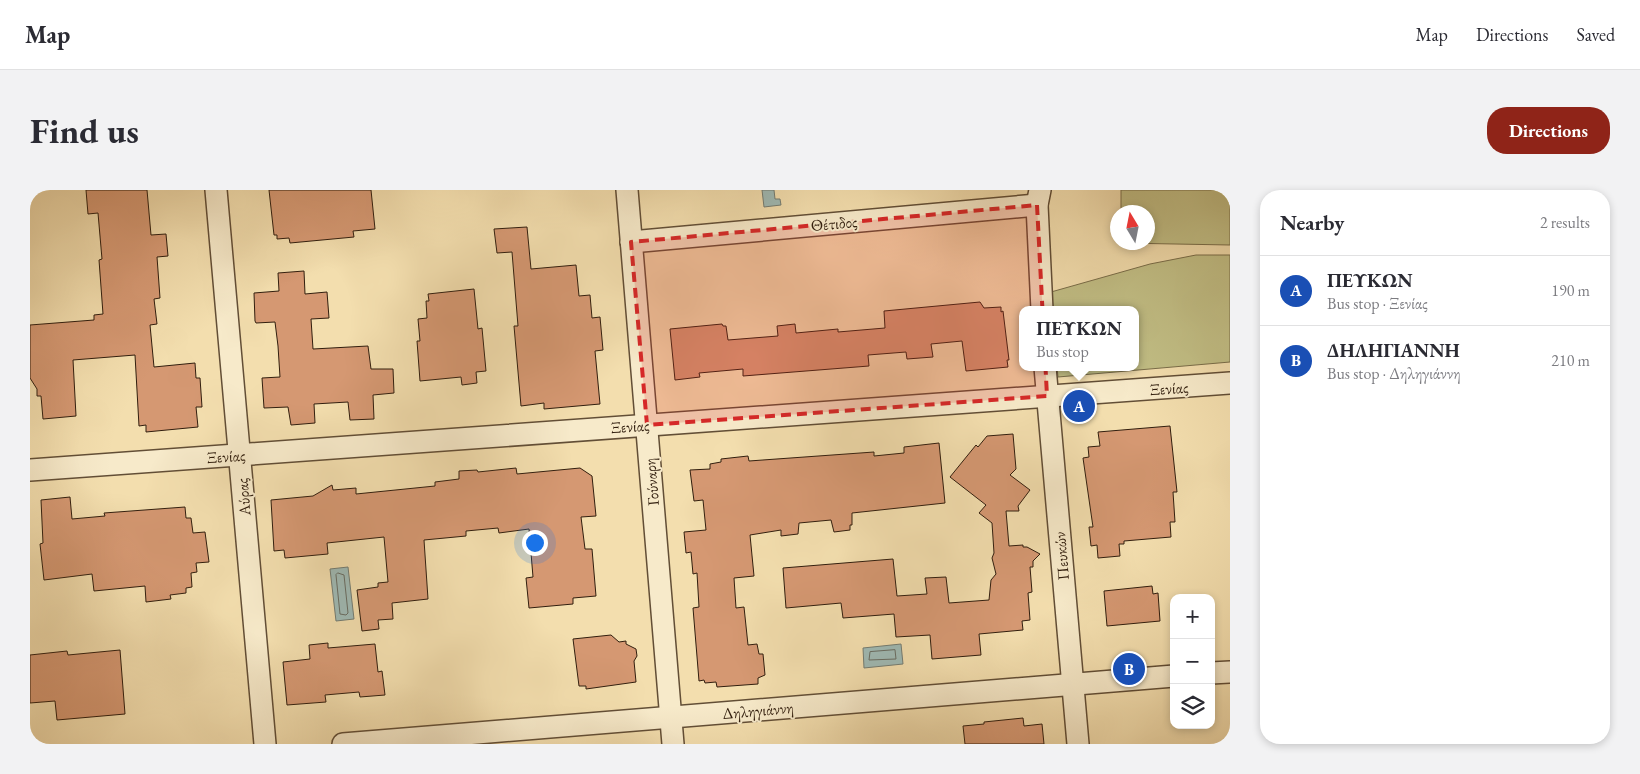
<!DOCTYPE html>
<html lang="en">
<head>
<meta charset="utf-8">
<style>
  :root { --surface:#fff; --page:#f2f2f3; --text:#2b2b33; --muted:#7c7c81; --line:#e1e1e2; --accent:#8f2418 }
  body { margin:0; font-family:"EB Garamond",serif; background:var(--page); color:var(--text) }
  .controls { position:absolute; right:15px; bottom:15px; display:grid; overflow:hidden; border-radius:10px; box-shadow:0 2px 8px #0003 }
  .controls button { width:45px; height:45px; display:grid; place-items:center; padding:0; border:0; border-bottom:1px solid var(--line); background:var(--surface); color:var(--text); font:25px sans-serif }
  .compass { position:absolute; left:1080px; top:15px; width:45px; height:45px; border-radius:50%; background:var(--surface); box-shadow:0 2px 8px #0003; rotate:350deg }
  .you { position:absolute; left:504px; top:352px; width:18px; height:18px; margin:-12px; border:4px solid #fff; border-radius:50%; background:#1a73e8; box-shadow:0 0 0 8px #1a73e833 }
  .badge { display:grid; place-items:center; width:32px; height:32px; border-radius:50%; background:var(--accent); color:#fff; font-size:16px; font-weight:700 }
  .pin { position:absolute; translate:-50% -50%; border:2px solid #fff; box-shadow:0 1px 5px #0006 }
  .popup { position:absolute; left:989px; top:116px; width:120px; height:65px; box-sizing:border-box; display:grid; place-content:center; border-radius:10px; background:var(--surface); filter:drop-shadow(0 1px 4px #0005); font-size:16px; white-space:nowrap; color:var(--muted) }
  .popup b { font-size:19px; color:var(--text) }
  .popup::after { content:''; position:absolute; left:50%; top:100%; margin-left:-10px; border:10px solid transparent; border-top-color:var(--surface) }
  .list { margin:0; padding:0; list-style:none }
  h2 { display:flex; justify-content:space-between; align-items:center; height:65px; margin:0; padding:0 20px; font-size:21px }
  h2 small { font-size:16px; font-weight:400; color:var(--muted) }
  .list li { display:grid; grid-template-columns:32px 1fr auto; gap:15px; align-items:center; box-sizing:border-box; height:70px; padding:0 20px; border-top:1px solid var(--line) }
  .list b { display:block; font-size:19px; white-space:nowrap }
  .list p { margin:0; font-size:16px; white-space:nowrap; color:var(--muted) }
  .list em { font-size:16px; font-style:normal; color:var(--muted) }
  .icon { flex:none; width:28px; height:28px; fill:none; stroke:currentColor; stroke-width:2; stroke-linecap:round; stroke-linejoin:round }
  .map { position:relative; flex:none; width:1200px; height:554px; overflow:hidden; border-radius:20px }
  header { display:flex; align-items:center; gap:30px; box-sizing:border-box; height:70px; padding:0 25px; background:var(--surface); border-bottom:1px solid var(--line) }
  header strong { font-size:24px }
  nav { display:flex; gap:28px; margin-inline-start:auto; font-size:18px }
  .intro { display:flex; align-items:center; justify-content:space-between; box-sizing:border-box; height:120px; padding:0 30px }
  h1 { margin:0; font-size:35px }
  .button { padding:12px 22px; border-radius:20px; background:var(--accent); color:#fff; font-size:18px; font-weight:700 }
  main { display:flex; gap:30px; padding:0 30px }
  aside { flex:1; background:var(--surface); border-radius:20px; box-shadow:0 2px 8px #0003 }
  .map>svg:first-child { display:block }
</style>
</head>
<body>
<header>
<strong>Map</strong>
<nav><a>Map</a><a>Directions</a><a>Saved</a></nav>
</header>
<div class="intro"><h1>Find us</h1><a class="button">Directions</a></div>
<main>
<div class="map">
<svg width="1200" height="554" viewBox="0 0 1200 554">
  <rect width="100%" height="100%" fill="#f3deae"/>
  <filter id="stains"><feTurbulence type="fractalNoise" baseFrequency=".004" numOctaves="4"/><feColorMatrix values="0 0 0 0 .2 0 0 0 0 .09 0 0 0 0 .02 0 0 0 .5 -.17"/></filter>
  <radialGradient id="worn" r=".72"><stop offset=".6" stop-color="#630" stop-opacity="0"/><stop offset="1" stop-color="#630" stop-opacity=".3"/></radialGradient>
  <g fill="#c2bf86" stroke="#7a6e4a">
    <polygon points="1091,0 1200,0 1200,55 1090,53 1118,52 1118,22 1091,22"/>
    <polygon points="1166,65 1200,65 1200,172 1028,187 1027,177 1105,177 1105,120 1023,120 1021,102 1120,74"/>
  </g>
  <g fill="#9fbab5" stroke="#737c72">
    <polygon points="732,0 744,0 745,9 750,9 751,15 734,17"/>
    <polygon points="318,377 324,429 306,431 300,379"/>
    <polygon points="871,454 873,474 834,478 833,458"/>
  </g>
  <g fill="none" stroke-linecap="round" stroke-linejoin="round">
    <g stroke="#686c62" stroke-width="1">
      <polygon points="308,383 314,385 318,423 316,425 310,424 306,385"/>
      <polygon points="865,460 866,469 839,470 840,462"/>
    </g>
  </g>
  <g fill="#d59872" stroke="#311e0e">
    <polygon points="56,0 117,0 121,45 136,44 138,66 127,67 130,108 124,109 127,134 120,135 124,177 165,173 166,188 170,188 172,217 166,217 168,237 116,242 116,235 109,236 105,165 43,170 46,226 13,229 11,206 7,206 7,199 0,188 0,135 64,130 64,125 73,124 69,70 72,69 68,23 58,24"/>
    <polygon points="239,0 341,0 345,39 323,41 324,47 260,53 259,48 247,49 247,45 244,45"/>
    <polygon points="497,37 501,79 546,75 549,106 560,105 562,128 570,127 573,160 565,161 570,214 514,219 514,213 491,216 484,136 488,136 482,62 467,63 464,39"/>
    <polygon points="274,81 275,104 297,102 299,128 281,129 283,159 338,156 341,179 363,179 364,203 343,205 344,229 320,230 318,212 284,214 285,233 261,235 258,217 234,218 232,188 250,187 248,156 245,132 226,133 225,131 224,103 249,101 248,83"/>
    <polygon points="444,99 448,139 452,138 456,181 446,182 447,193 432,195 431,187 390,191 387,151 390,151 388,129 397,128 396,111 399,111 398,104"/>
    <polygon points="950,112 954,118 971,117 971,122 973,121 979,170 977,170 978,177 936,181 932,151 901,154 903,167 877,169 876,162 838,165 839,176 713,186 713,179 669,183 670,187 645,190 640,139 692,134 693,136 696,136 698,150 748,146 747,136 765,134 766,143 808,139 808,142 855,138 854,121"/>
    <polygon points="1140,236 1147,302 1143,302 1145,332 1140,332 1141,347 1094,351 1094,354 1089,354 1090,366 1068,368 1067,355 1061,356 1059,337 1063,337 1053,268 1059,267 1058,257 1070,256 1068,242"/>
    <polygon points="983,244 986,279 980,285 1000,300 988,316 989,321 976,321 979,356 993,355 993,357 997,357 1010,364 1003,371 1003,377 1000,377 1002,402 998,403 1000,430 992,431 993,440 949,444 951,465 902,469 900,445 866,447 864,424 813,428 811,413 756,418 753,378 863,369 867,406 897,404 895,388 916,387 919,413 959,410 961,390 966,384 962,368 964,363 962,333 949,323 956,315 920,287 946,255 948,257 957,246"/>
    <polygon points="909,253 915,313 822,323 822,335 820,335 820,340 804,342 801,330 769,333 768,344 751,346 751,340 720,345 724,386 704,388 706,418 714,417 718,455 727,454 729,464 733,464 735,485 728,488 728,494 687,497 686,492 675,493 674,490 669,491 663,418 669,417 667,383 663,384 661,362 656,363 654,342 676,340 673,310 664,311 660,280 680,279 680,274 691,272 691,269 718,266 719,271 844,262 844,266 874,263 874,257"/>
    <polygon points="486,278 487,284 550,278 562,286 566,326 551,327 555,359 562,359 566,406 543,408 543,414 499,418 496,388 503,387 499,339 469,343 468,338 436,341 436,346 394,350 398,409 362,413 363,429 348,430 349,439 332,441 327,400 348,397 348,393 358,392 354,347 297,353 298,364 255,368 254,360 244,361 241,310 283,306 302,295 303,300 326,298 326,304 405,296 405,292 429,289 429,281 447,280 448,282"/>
    <polygon points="40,307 42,329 75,326 74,323 155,317 156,328 161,328 163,343 175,342 179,372 166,373 167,382 161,383 162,397 156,398 156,403 140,405 141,409 116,412 115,396 64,401 62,384 14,390 10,354 13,353 11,310"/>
    <polygon points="1122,396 1123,404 1128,403 1130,431 1077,436 1074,401"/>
    <polygon points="581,445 589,452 596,451 596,454 606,459 607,466 604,471 606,492 556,499 556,496 549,496 543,449"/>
    <polygon points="298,453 298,458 345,454 348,482 352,481 355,505 330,507 329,502 295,505 296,512 257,515 253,472 280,469 279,455"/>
    <polygon points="90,460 95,524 27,530 25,511 0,513 0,465 37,461 38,465"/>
    <polygon points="993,528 994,536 1012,534 1014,554 935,554 933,536 954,534 954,532"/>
  </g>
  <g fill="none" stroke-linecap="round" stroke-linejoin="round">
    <defs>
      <g id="minor">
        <polyline points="186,0 235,554"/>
        <polyline points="597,0 643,554"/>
        <polyline points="1010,0 1007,15 1012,120"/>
        <polyline points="601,52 1007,15"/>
        <polyline points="1015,177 1048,554"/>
        <polyline points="0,280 1200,193"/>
        <polyline points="1181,483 1200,482"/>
        <polyline points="313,554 1144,486"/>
      </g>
    </defs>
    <use href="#minor" stroke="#624e36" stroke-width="24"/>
    <use href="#minor" stroke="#f7eaca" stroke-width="21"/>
  </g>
  <path fill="#d62828" fill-opacity="0.2" stroke="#d62828" stroke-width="4" stroke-dasharray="10 6" stroke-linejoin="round" d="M1007 15 1017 206 617 235 601 52Z"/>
  <g text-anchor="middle" stroke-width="4" stroke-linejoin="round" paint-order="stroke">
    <g font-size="16" fill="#311e0e" stroke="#f7eaca">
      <text transform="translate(804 33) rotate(-5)" y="6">Θέτιδος</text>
      <text transform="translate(1139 198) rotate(-4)" y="6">Ξενίας</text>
      <text transform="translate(600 236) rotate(-4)" y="6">Ξενίας</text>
      <text transform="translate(196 266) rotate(-4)" y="6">Ξενίας</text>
      <text transform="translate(621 292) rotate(-95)" y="6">Γούναρη</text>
      <text transform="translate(213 307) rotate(-95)" y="6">Αύρας</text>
      <text transform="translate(1031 366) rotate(-95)" y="6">Πευκών</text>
      <text transform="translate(728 520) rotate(-5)" y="6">Δηληγιάννη</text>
    </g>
  </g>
  <rect width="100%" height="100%" filter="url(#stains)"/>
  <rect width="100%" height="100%" fill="url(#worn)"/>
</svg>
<div class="controls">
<button>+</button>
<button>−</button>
<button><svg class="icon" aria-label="layers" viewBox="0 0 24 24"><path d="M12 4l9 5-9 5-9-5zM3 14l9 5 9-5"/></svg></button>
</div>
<svg class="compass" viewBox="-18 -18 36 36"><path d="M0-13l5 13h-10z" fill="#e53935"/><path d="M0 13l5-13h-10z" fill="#7c7c81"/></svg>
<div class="you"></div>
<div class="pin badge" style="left:1049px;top:216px;background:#1a4fb4">A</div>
<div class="popup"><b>ΠΕΥΚΩΝ</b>Bus stop</div>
<div class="pin badge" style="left:1099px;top:479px;background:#1a4fb4">B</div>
</div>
<aside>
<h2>Nearby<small>2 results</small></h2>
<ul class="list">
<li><span class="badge" style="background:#1a4fb4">A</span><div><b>ΠΕΥΚΩΝ</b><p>Bus stop · Ξενίας</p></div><em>190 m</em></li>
<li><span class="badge" style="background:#1a4fb4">B</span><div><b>ΔΗΛΗΓΙΑΝΝΗ</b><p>Bus stop · Δηληγιάννη</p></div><em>210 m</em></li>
</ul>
</aside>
</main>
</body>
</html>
